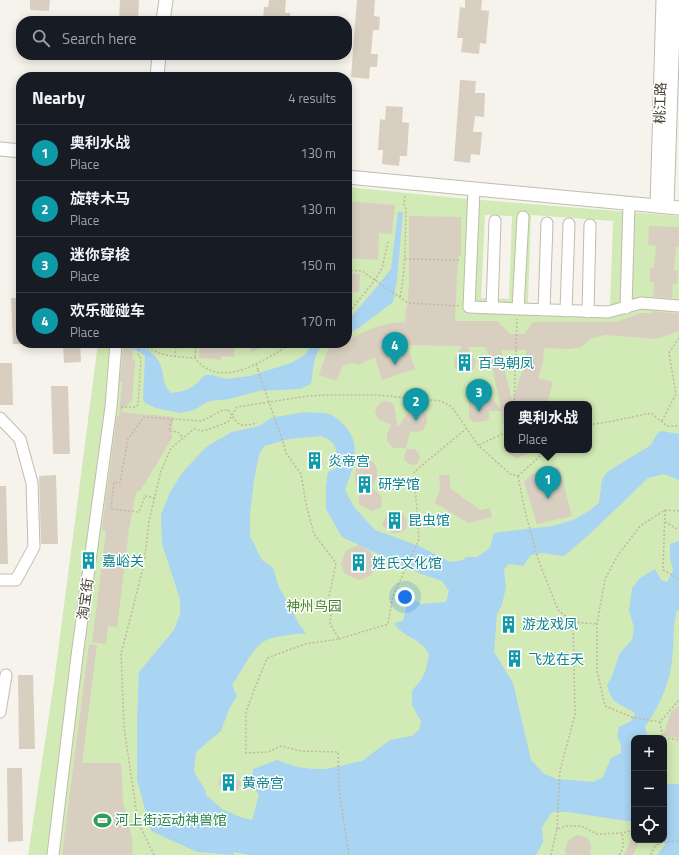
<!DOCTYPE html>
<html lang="en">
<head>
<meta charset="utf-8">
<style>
  :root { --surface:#171b24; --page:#20242c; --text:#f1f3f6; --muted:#9ea1a6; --line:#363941; --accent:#fc3f1d }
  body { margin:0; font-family:"Titillium Web","Noto Sans SC",sans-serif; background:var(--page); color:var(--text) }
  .controls { position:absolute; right:12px; bottom:12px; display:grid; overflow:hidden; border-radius:8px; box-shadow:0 2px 10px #0003 }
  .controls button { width:36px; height:36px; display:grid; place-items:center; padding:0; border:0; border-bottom:1px solid var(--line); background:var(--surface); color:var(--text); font:20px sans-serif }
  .you { position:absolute; left:405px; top:597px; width:14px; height:14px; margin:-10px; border:3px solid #fff; border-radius:50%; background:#1a73e8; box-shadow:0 0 0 6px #1a73e833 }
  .badge { display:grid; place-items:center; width:26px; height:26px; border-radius:50%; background:var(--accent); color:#fff; font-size:13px; font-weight:700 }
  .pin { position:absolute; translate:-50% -33px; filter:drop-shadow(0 1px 2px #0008) }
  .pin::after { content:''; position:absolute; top:21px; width:14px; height:12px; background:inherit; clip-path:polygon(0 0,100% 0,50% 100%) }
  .popup { position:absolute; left:504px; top:401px; width:88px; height:52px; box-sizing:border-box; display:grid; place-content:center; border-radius:8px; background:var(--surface); filter:drop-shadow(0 1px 3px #0005); font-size:13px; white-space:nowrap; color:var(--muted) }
  .popup b { font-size:15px; color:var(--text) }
  .popup::after { content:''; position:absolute; left:50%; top:100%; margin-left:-8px; border:8px solid transparent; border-top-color:var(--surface) }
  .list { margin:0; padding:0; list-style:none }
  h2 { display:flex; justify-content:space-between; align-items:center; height:52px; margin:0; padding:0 16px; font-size:17px }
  h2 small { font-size:13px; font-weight:400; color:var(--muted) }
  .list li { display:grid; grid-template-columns:26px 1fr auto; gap:12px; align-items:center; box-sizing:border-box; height:56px; padding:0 16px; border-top:1px solid var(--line) }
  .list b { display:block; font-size:15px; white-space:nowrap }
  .list p { margin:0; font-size:13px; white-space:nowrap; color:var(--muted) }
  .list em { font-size:13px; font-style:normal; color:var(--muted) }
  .icon { flex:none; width:22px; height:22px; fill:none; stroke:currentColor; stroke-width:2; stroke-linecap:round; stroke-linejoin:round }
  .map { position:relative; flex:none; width:679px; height:855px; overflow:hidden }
  .search { position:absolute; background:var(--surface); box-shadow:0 2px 10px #0003; left:16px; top:16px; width:336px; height:44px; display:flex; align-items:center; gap:10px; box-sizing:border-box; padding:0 14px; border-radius:16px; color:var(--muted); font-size:15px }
  .panel { position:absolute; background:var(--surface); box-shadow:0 2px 10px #0003; left:16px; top:72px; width:336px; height:276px; border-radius:16px }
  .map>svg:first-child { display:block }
</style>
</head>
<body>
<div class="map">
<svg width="679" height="855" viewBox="0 0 679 855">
  <rect width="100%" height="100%" fill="#f6f3ec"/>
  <path fill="#d2eab5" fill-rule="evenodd" d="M347 187 457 198 679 216V855H28L55 675 98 343H347ZM485 215 512 216 509 299 481 298ZM531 215 613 221 610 306 528 304ZM507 404H589V450H507ZM634 738H664V840H634Z"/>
  <g fill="#a9d4f2" fill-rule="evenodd">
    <polygon points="398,212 403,212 397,280 393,302 360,327 347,334 347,321 371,294 391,269"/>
    <path d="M121 343C126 343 132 342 137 344 148 348 160 358 162 370 164 379 163 385 171 393 189 391 192 388 205 375H212L225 379 250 376 291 363 305 355 313 343H324C312 357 314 367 311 384L300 389 259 391 229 399 209 401 194 410 180 413 156 408 145 403 143 398 145 356 139 351 123 348Z"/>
    <path d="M304 412C312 413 322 412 329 414 335 416 340 421 344 425 363 444 353 469 345 490L354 507 375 530 419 546 450 562 463 560 466 557H477L490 548 494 533 553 526 575 519 590 510 599 503 602 480 607 472 651 445 657 434 661 431 679 434V480L664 474 648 478 593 531 564 556 542 553 531 555 523 566 509 564 504 569 506 587 502 605 497 614 494 652 513 683 531 760 544 774 557 779 593 782 603 777 611 758 621 753V745L617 736 619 727 631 721 635 713C618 702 613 706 607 685L612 676 620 653 632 640 634 627 629 611 632 588 640 578 655 569 661 580 667 582 673 571 670 557V544L679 541V611L677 610C673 624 674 637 673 650 671 680 662 702 645 727L648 738H634V822L568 812H552L542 827 543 842 536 855H250L234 852 233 855 197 852 151 831 137 780V722L139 672 174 630 180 614V599L162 544 161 515 170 492 183 472 206 447 232 432 259 426 271 418ZM321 436C339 443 337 451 336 468L328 472 326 487V509L342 537 421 574 442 581 449 591 446 602 421 604 414 600 407 603 403 621 394 623C403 638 421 638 429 654L426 670 421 680 412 691V705L421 722 419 730 412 736 390 740 362 761 327 769H314L297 767 277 760 253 769 251 783 259 795 252 820 240 817 222 809 206 795 205 789 198 779 194 771 196 752 221 731 229 709 237 696 232 685C242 671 249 653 263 642 271 636 296 634 306 633L299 624 279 587 273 568 262 560 250 536V513L254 480 259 455 264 446 289 439Z"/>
    <polygon points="664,784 679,784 679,855 657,855 665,845 664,836"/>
  </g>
  <g fill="#d8cfc1" fill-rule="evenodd">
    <polygon points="30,0 50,0 49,11 30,10"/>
    <polygon points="120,0 139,0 138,21 119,21"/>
    <polygon points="269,0 286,0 285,13 290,13 290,21 263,21 264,7 268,7"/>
    <polygon points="357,0 375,0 374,16 380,17 379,30 373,30 371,54 378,54 377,67 370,67 369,79 351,77"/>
    <polygon points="465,0 482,0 481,10 489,11 486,44 480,43 479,54 461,52 463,38 457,38 460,7 465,8"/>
    <polygon points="460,80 476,81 475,93 485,93 484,117 475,116 473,132 482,132 480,155 471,154 470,163 454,161"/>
    <polygon points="386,106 403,107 402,122 409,123 407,156 400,156 399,166 382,164 383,150 378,150 380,119 385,120"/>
    <polygon points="347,201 395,205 392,234 379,233 378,260 347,258"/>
    <path d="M409 216 461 217V256H458L455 321H498L510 334H524L533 322H616L640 313H652V311L679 314V331L656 339 605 335 590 339 581 347 570 349 544 348 543 363 538 378 553 382 547 404H507V423L503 424 501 411H489V418L486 421 473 422 469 418V397L472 392H486L501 409 490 357 485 347H467L476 361 474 369 468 373H461L455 368 454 365 455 358 462 346 407 345 415 369 382 380 375 357 358 365 352 363 343 366 336 381 319 375 328 349 340 343H347V340L373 328 393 323 405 322 406 307H407L409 283ZM502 350H526V360L512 401 502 359Z"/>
    <polygon points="649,226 679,227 679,247 676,247 674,270 678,270 677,284 673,284 672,298 653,297 654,282 650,282 650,268 654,268 656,246 648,245"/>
    <polygon points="347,273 360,274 359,292 347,292"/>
    <polygon points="11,298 21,298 21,344 13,344"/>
    <polygon points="63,343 80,343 81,362 64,363"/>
    <polygon points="124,343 134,343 132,357 135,361 132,401 120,412 174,417 171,435 173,436 141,490 136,492 129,529 117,627 108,626 106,644 92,642 106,531 102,530 104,514 117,416 119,416 122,382 120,381 123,349 124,349"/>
    <polygon points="200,343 235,343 234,357 221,356 221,360 199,358"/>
    <polygon points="248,343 271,343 252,352"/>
    <polygon points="0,363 12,363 13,405 0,405"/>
    <polygon points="51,386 68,386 70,454 53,454"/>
    <polygon points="385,401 392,403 394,406 398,427 410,410 414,409 421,410 426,415 427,423 423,430 416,432 410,431 406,448 395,448 392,447 387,441 387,434 391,425 378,419 375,412 377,406 382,402"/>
    <polygon points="407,449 414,449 418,452 420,457 417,464 412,465 405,461 404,456"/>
    <polygon points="502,450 537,450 517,458"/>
    <circle cx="315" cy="462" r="8"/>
    <polygon points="367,460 373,462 377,468 377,476 372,487 382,497 381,507 373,511 361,506 359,502 359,494 362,490 355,481 356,469 361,462"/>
    <polygon points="559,467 572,516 537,524 524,482 532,474"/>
    <polygon points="56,475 58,544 41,544 39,476"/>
    <polygon points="439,475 450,475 450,488 480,510 490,508 492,517 468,523 435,503 440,488"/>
    <polygon points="0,486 6,486 8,564 0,564"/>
    <polygon points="391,511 398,511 403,514 407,522 406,529 400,533 393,533 386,529 382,524 388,513"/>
    <polygon points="359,545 370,551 376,563 371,575 360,580 345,574 341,564 346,550"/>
    <circle cx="509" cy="623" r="7"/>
    <polygon points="89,644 97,645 82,763 121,763 123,802 132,838 133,855 63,855 63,847"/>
    <circle cx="515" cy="658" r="7"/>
    <polygon points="18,675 33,675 35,749 19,749"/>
    <polygon points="679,706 679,738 663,736 671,712"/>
    <polygon points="7,768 22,768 23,841 8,842"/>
    <polygon points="221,775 241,781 238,791 218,785"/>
    <polygon points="579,835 587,838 589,841 591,845 590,855 566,855 565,849 568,841 574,836"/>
    <polygon points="631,840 640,840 633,855 624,855"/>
  </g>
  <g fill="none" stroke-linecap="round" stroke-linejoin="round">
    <defs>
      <g id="minor">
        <polyline points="474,189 469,307 608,312 641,303 679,306"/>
        <polyline points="492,308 495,221"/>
        <polyline points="626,308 629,204"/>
        <polyline points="518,309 523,217"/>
        <polyline points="544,310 547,223"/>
        <polyline points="566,311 569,224"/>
        <polyline points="588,312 590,225"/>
        <polyline points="0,418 20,439 32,483 34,547 16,580 0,580"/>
        <polyline points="0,712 6,675"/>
        <polyline points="53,855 77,656 111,407 116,343"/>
      </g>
      <g id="tertiary">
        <polyline points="163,21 166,0"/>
        <polyline points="157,77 159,55"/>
        <polyline points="0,149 21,151"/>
        <polyline points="347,177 679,208"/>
        <polyline points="657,206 663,0"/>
        <polyline points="667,207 674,0"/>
      </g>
    </defs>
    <use href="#minor" stroke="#c2bbae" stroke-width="13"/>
    <use href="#tertiary" stroke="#c2bbae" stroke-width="15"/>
    <g stroke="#c4b79f" stroke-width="1.5" stroke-dasharray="2 2" stroke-linecap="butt">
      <polyline points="405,259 461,260"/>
      <polyline points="347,270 362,271 408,303 459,306"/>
      <path d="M400 297C406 268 405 239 406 209L404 205 405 194"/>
      <polyline points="347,315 375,280 382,268 388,242"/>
      <path d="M141 343C157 356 175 357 195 358 221 392 265 359 293 343"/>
      <polyline points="187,343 187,346 196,347 195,358"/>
      <polyline points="175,357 176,345 187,346"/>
      <polyline points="256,364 258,370"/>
      <polyline points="514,404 517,319"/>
      <polyline points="121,407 135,407 138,405 141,359 138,354 139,343"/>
      <polyline points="171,420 169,431 178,432 183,438"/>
      <polyline points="662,421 676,394 669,353 679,338"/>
      <polyline points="589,425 613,421 651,413 667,426 679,426"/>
      <polyline points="284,445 286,453 301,474 306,504 314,534 336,563 329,597 331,613 330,624 339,639 305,644 267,658 246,711 246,753 268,752 281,746 301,751 338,752 339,790 349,855"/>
      <polyline points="479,445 504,433 507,430"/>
      <polyline points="536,450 541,456"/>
      <polyline points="518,476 524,507 538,559 558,610 573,622 597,624"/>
      <polyline points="518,476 547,450"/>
      <polyline points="155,498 145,496 139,512 111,509 114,482 120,483 128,439 144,417 202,421 223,410 228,410"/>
      <polyline points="665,510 663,570 679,579"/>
      <polyline points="679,511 665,510 640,526 618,555 605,579 597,624 597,670 605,706 632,717 660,722 679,700"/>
      <polyline points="665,522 679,530"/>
      <polyline points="339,639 388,624 393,596 419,539 414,472 467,428"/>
      <polyline points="660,722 663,738"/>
      <polyline points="664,738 679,740"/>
      <polyline points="557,829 560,770 575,715 573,622"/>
      <polyline points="656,840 662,842 679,841"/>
      <polyline points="154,855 138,822 124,727 121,654 144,564 149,521 161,471 171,448 194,429 204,431 228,422 237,407 308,396 328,395 377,395 441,401 452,407 478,445 510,474 518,476"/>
      <polyline points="551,855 557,829 567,826 581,826 597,834 622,833 634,830"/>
      <path d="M619 855C625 848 623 841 622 833"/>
      <polyline points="651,855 655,846 662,842"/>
    </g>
    <use href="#minor" stroke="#fff" stroke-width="11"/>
    <use href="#tertiary" stroke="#fff" stroke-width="13"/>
    <g stroke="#c4b79f" stroke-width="1.5" stroke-dasharray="2 2" stroke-linecap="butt">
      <polyline points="258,370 284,445"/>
      <path d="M228 410C239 425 238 428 257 423"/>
    </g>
  </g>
  <defs>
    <symbol id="building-bare" viewBox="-9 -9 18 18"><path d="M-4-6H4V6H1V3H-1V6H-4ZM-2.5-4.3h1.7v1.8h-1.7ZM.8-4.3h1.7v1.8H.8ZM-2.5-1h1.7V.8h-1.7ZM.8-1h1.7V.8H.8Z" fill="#0f9aa8" stroke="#fff" stroke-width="2.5" paint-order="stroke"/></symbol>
    <symbol id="stadium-bare" viewBox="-9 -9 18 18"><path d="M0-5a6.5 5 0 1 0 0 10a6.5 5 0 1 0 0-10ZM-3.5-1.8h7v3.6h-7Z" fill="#2e9e5b" stroke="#fff" stroke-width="2.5" paint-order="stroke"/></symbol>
  </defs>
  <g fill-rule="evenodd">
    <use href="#building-bare" x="452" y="350" width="25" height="25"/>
    <use href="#building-bare" x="302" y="448" width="25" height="25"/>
    <use href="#building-bare" x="352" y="472" width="25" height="25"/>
    <use href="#building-bare" x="382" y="508" width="25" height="25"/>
    <use href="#building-bare" x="76" y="548" width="25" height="25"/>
    <use href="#building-bare" x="346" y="550" width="25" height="25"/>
    <use href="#building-bare" x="496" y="612" width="25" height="25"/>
    <use href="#building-bare" x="502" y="646" width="25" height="25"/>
    <use href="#building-bare" x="216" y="770" width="25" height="25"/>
    <use href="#stadium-bare" x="90" y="808" width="25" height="25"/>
  </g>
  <g text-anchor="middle" stroke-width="3" stroke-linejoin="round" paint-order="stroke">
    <g font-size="14" fill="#4b4439" stroke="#fff">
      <text transform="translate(660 103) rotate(-88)" y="5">桃江路</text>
      <text transform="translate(85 599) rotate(-82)" y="5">淘宝街</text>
    </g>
    <g font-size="14" fill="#0d838f" stroke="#fff" text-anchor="start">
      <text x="478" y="368">百鸟朝凤</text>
      <text x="328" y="466">炎帝宫</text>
      <text x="378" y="489">研学馆</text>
      <text x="408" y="525">昆虫馆</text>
      <text x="102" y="566">嘉峪关</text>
      <text x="372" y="568">姓氏文化馆</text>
      <text x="522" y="629">游龙戏凤</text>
      <text x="528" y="664">飞龙在天</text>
      <text x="242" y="788">黄帝宫</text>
    </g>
    <g font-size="14" fill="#4a7f2a" stroke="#fff">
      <text x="314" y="611">神州鸟园</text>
    </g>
    <g font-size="14" fill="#27864d" stroke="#fff" text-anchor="start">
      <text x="115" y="825">河上街运动神兽馆</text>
    </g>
  </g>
</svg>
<div class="controls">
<button>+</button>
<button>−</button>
<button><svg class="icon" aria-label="locate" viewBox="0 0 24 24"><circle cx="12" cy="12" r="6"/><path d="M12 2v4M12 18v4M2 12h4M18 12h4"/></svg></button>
</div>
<div class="you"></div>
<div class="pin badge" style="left:548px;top:499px;background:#0f9aa8">1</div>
<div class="popup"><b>奥利水战</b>Place</div>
<div class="pin badge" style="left:416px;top:421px;background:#0f9aa8">2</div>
<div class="pin badge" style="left:479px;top:412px;background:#0f9aa8">3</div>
<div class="pin badge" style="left:395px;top:365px;background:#0f9aa8">4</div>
<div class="search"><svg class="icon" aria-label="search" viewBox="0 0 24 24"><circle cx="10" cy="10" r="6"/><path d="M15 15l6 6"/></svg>Search here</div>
<section class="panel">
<h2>Nearby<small>4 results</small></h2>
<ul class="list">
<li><span class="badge" style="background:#0f9aa8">1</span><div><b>奥利水战</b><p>Place</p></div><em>130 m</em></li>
<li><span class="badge" style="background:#0f9aa8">2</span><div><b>旋转木马</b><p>Place</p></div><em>130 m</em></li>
<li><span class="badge" style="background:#0f9aa8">3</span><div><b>迷你穿梭</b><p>Place</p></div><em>150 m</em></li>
<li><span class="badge" style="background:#0f9aa8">4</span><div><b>欢乐碰碰车</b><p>Place</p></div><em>170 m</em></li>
</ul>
</section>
</div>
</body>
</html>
